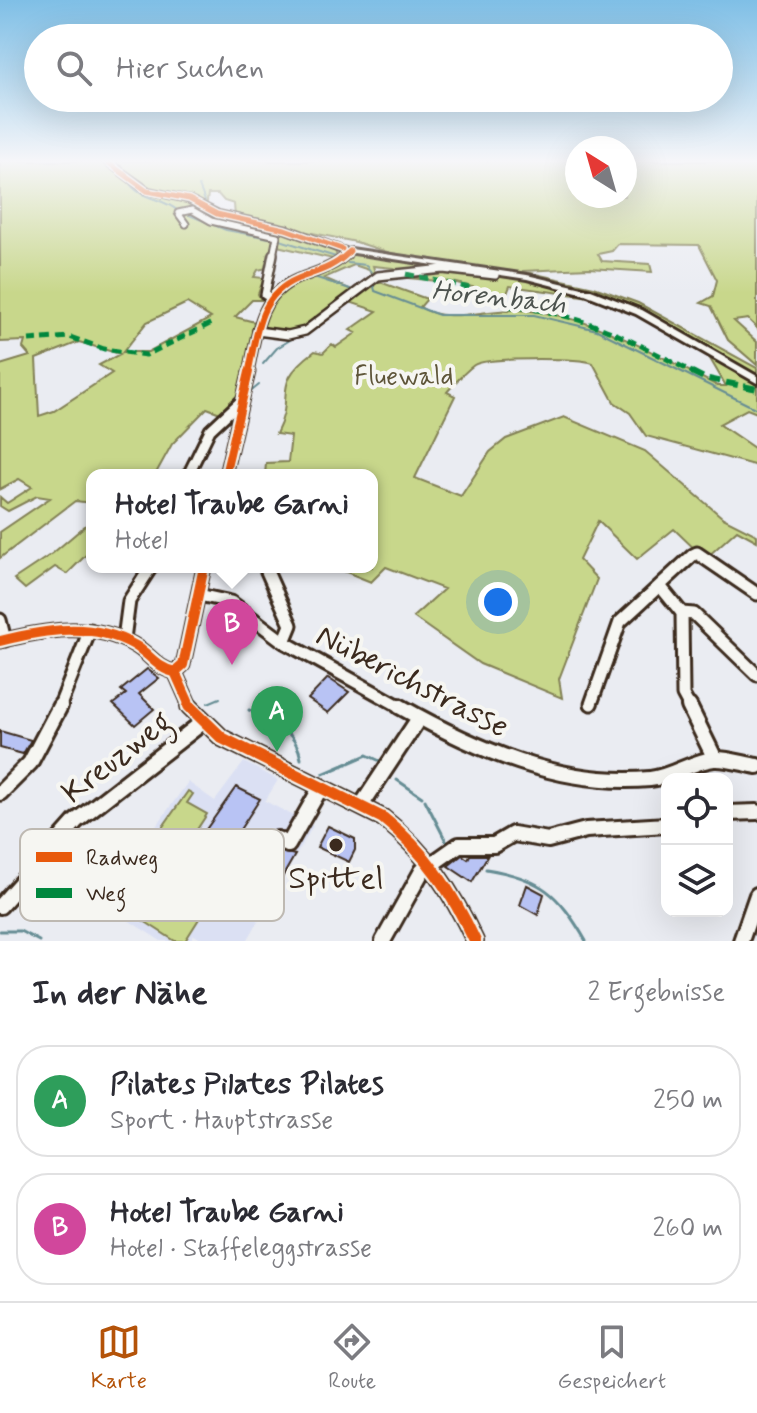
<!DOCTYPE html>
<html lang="de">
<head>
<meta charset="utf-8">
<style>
  :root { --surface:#fff; --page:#f2f2f3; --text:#2b2b33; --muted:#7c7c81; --line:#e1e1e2; --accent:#b45309 }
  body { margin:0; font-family:Mynerve,sans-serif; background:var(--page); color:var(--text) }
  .controls { position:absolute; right:24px; bottom:24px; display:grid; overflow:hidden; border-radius:16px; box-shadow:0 8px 32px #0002 }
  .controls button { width:72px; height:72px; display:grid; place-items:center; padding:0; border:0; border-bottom:2px solid var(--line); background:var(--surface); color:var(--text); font:40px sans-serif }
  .compass { position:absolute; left:565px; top:136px; width:72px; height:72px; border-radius:50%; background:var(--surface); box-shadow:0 8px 32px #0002; rotate:323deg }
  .you { position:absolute; left:498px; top:602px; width:28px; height:28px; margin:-20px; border:6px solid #fff; border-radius:50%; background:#1a73e8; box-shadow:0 0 0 12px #1a73e833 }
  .badge { display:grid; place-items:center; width:52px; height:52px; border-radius:50%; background:var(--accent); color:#fff; font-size:26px; font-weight:700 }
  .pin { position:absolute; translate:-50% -66px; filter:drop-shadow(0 2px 4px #0008) }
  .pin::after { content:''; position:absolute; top:42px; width:28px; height:24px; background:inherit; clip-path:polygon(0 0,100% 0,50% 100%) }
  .popup { position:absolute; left:86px; top:469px; width:292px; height:104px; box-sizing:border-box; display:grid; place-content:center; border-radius:16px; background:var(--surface); filter:drop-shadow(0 2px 6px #0005); font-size:26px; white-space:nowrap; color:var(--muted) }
  .popup b { font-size:30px; color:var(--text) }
  .popup::after { content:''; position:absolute; left:50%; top:100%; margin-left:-16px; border:16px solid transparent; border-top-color:var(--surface) }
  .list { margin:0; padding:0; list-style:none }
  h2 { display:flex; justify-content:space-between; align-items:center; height:104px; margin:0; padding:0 32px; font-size:34px }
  h2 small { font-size:26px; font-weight:400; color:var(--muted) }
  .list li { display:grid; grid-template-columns:52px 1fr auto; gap:24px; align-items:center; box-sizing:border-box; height:112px; margin:0 16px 16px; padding:0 16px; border:2px solid var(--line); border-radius:32px }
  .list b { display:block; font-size:30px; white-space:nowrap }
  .list p { margin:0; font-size:26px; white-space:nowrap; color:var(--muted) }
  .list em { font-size:26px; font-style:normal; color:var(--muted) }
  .icon { flex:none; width:44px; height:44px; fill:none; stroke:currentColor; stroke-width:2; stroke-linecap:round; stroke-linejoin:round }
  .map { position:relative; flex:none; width:757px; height:941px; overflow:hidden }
  .search { position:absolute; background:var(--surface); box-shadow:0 8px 32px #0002; left:24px; right:24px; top:24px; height:88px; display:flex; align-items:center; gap:20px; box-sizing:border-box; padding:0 28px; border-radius:44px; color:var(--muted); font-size:30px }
  .sheet { height:360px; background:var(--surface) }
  nav { display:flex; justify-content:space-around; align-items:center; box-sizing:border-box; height:112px; border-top:2px solid var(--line); background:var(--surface); font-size:22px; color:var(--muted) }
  nav a { display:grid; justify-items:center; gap:4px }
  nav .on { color:var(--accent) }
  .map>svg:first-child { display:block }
</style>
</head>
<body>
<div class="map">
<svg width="757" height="941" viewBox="0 0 757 941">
  <rect width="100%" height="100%" fill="#eaecf2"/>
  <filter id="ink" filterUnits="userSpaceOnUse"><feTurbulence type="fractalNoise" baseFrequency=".0125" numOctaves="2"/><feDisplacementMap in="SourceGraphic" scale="16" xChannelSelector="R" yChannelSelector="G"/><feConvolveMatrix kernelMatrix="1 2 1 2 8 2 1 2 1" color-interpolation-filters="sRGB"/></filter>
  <g filter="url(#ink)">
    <polygon fill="#dbe0f3" points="244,762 278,780 265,801 313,826 247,941 204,941 194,935 190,941 161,941 101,903 188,782 215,801"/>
    <g fill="#c8d78b" stroke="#828054" stroke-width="2" fill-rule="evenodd">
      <path d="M0 161H101L138 188 182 198 208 210 214 218 272 227 335 248 337 260 273 245 267 268 258 270 254 277 264 278 258 294 261 300H252L235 317 255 322C286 278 295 288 338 267 346 263 348 255 357 251L406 258 356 242 235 217 234 204 224 201 218 194H208L207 202 203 203 149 189 110 161H577V196H625V161H757V328L748 319 734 321 757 342V365L728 340 711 306 701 303 713 296 717 280 699 245 618 244 612 251 598 254 602 261 650 264 652 272 589 268 522 271 594 287 638 303 757 368V413L747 409 719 424 757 450V466L646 436 630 413 614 402 593 363C579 358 486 357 474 365 464 372 455 383 447 392L455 396 415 478 461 496 490 452 506 439 564 417 645 451 723 518 757 535V541L737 530 705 559 674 529 637 559 598 521 579 560 597 579 559 679 562 698 480 664 413 617 444 589 386 567 371 582 334 567H372V475H265L266 463 288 462 291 436 276 434C297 394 268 386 315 351L323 353 332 344 336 347 356 333 350 330 377 311 344 300 299 333 257 331 240 397 223 414 207 408 172 444 155 475H92V503L75 501 0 558V532L50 498 37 496 8 511 0 506V497L7 503 32 487 19 479 0 489V365L30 356 23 348 25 341 0 342ZM354 265 369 270 372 276H376L373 266 394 268 388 276 457 283 506 296 510 286 590 297 634 311 709 357 726 386H718C654 354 591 313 518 310 489 308 446 325 420 307L427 299 377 281 370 279 369 288 354 291 324 278ZM187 303 211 318 148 352H123L147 322ZM79 342 120 354 99 365 112 373 54 411 39 416 36 359Z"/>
      <polygon points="92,520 92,549 67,574 55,567 25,589 14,579 53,553"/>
      <polygon points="188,791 193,794 187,803 207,814 172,868 145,852"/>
      <polygon points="144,863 209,903 185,941 175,941 116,903"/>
    </g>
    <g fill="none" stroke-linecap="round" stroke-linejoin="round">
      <g stroke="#668d94" stroke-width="2">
        <polyline points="111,168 126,180"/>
        <path d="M128 181C139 200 163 197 178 211"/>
        <polyline points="199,186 205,201"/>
        <polyline points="187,214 226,230 274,239"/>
        <polyline points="280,240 336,257"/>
        <polyline points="348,263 366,265 373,275"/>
        <polyline points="314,277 350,289"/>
        <polyline points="373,282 375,291 439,315 534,315 597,330 757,409"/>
        <polyline points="263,364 277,348 295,337"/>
        <polyline points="248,394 259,385"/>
        <polyline points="208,703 220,698"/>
      </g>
      <g stroke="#668d94" stroke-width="3">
        <path d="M249 710C273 718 297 733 301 759"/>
        <polyline points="323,774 367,755 380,761"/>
        <polyline points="397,780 422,797"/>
        <polyline points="425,800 447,843"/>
        <path d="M486 869C541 878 558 893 586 941"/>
        <polyline points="0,931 20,931 39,941"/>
      </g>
    </g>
    <g fill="#b8c3f4" stroke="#3b2a1e" stroke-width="2">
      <polygon points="147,669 159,678 139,694 154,709 135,725 113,704 126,694 121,690"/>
      <polygon points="328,678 349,692 328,713 308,699"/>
      <polygon points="0,731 31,740 23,754 0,748"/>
      <polygon points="236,787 260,799 220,860 195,845"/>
      <polygon points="328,826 355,839 355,850 349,862 317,847"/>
      <polygon points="278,851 295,855 276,888 261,879 271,854 274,856"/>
      <polygon points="462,855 468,859 470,855 488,855 472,882 448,866"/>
      <polygon points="527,885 544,894 538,915 520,905"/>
    </g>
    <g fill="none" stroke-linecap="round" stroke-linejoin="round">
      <defs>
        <g id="minor-far4">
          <polyline points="186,224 178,213 192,210 211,221 277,236 273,256"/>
          <polyline points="345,256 350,251"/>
        </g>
        <g id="minor-far3">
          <polyline points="269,297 265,295 273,254"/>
          <polyline points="257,331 288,335 305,331 378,276 443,269 495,275"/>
          <path d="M248 374C257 336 257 296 297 279 315 272 333 268 347 254"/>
        </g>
        <g id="minor-far2">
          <polyline points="188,475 210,430 241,401"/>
          <polyline points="225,475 249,372"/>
        </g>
        <g id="minor-far1">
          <polyline points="265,567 291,625 284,642"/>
          <polyline points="660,586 682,613 683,695 690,708"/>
          <polyline points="199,595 231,602 284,642 403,708"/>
          <polyline points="682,613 694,614 757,675"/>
          <polyline points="0,620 5,640"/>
          <polyline points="124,639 129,601 151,567"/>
          <path d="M0 641C44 630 92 621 134 645 149 653 157 669 175 672"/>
          <polyline points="175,672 191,708"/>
          <polyline points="175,672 183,665 204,567"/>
          <polyline points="591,704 620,622 693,555 697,553 757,594"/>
          <polyline points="59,708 90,630"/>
        </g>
        <g id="minor">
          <path d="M189 706 222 738 383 818C426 852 452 892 475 941"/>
          <path d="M399 706C475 749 560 787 650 779 672 777 692 761 714 759 727 758 744 764 757 766"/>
          <polyline points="689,706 715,759"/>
          <polyline points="0,793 30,763 60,706"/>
          <polyline points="361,806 419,718"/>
          <polyline points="727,813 757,812"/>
          <polyline points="277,839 288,845 321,787"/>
          <polyline points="0,906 76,821 203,722"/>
          <polyline points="383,941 422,871 459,845 494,845 513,834 548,840 586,830 667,825"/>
          <polyline points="741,941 757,895"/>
        </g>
        <g id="major">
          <polygon points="103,161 110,161 149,189 191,198 219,212 288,227 346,249 339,251 283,231 215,215 187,201 145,192"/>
          <polygon points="351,249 527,275 591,290 642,310 757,376 757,383 636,314 585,294 527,279 354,253 350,251"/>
        </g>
      </defs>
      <use href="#minor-far4" stroke="#3b2a1e" stroke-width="9"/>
      <use href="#minor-far3" stroke="#3b2a1e" stroke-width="12"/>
      <use href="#minor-far2" stroke="#3b2a1e" stroke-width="15"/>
      <use href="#minor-far1" stroke="#3b2a1e" stroke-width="17"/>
      <use href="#minor" stroke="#3b2a1e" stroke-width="20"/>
      <use href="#major" stroke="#3b2a1e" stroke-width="6"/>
      <use href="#minor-far4" stroke="#f6f6f2" stroke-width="5"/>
      <use href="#minor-far3" stroke="#f6f6f2" stroke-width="7"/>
      <use href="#minor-far2" stroke="#f6f6f2" stroke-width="9"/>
      <use href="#minor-far1" stroke="#f6f6f2" stroke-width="11"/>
      <use href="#minor" stroke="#f6f6f2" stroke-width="14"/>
      <use href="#major" fill="#f6f6f2" fill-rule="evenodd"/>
      <g stroke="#00873e" stroke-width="5" stroke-dasharray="9 5" stroke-linecap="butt">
        <path d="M406 274 502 295V303L507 306C587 314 626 338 696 374"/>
        <polyline points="29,340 70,337 104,349 146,355 214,322"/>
      </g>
      <polyline stroke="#00873e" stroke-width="6" stroke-dasharray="12 6" stroke-linecap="butt" points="692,372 704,378 757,389"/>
      <defs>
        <g id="cycleway-far4">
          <polyline points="106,161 147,191 189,199 217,214 285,229 342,249"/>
          <polyline points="345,256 350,251"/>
        </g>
        <path id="cycleway-far3" d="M248 374C257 336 257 296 297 279 315 272 333 268 347 254"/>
        <polyline id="cycleway-far2" points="225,475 249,372"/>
        <g id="cycleway-far1">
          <path d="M0 641C44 630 92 621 134 645 149 653 157 669 175 672"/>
          <polyline points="175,672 191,708"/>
          <polyline points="175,672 183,665 204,567"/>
        </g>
        <path id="cycleway" d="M189 706 222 738 383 818C426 852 452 892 475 941"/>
      </defs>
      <use href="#cycleway-far4" stroke="#f6f6f2" stroke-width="8"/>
      <use href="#cycleway-far3" stroke="#f6f6f2" stroke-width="10"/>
      <use href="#cycleway-far2" stroke="#f6f6f2" stroke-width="13"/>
      <use href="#cycleway-far1" stroke="#f6f6f2" stroke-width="15"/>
      <use href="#cycleway" stroke="#f6f6f2" stroke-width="17"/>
      <use href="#cycleway-far4" stroke="#e8590c" stroke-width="5"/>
      <use href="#cycleway-far3" stroke="#e8590c" stroke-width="6"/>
      <use href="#cycleway-far2" stroke="#e8590c" stroke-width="8"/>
      <use href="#cycleway-far1" stroke="#e8590c" stroke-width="10"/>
      <use href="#cycleway" stroke="#e8590c" stroke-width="12"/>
    </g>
  </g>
  <linearGradient id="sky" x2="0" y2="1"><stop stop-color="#7fbfe6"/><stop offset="0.55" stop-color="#f6f6f9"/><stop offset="1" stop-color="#f6f6f9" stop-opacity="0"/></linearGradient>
  <rect width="757" height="293" fill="url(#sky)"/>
  <circle fill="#3b2a1e" stroke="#f6f6f2" stroke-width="3" cx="336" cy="845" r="8"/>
  <g text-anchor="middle" stroke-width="8" stroke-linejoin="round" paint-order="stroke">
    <g font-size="26" fill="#5e5539" stroke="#f6f6f2">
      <text x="404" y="384">Fluewald</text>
    </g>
    <g font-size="28" font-style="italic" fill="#4d534f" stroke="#f6f6f2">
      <text transform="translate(499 296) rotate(6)" y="10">Horenbach</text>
    </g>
    <g font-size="32" fill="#3b2a1e" stroke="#f6f6f2">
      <text transform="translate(413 680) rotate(27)" y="11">Nüberichstrasse</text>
      <text transform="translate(116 756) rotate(-38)" y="11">Kreuzweg</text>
    </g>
    <g font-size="32" fill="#3b2a1e" stroke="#f6f6f2">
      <text x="336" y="888">Spittel</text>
    </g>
  </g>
  <rect x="20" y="829" width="264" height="92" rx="12" fill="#f6f6f2" stroke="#beb9b2" stroke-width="2"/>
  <rect x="36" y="852" width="36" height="10" fill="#e8590c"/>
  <rect x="36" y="888" width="36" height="10" fill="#00873e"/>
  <g font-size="22" fill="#3b2a1e">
    <text x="86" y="865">Radweg</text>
    <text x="86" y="901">Weg</text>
  </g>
</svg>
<div class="controls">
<button><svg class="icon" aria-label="locate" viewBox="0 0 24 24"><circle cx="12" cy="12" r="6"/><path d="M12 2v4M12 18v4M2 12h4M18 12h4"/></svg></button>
<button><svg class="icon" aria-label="layers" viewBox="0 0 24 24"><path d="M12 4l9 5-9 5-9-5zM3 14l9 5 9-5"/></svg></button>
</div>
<svg class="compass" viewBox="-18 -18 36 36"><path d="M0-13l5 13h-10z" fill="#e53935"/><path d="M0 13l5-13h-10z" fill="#7c7c81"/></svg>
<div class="you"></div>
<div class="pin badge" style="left:277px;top:752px;background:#2e9e5b">A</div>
<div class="pin badge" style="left:232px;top:665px;background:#d1479c">B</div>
<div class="popup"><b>Hotel Traube Garni</b>Hotel</div>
<div class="search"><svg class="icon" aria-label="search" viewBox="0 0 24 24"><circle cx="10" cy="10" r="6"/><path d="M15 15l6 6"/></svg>Hier suchen</div>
</div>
<section class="sheet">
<h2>In der Nähe<small>2 Ergebnisse</small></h2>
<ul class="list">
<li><span class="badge" style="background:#2e9e5b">A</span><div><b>Pilates Pilates Pilates</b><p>Sport · Hauptstrasse</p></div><em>250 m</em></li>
<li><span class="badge" style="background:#d1479c">B</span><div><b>Hotel Traube Garni</b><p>Hotel · Staffeleggstrasse</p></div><em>260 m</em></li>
</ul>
</section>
<nav>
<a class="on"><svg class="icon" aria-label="map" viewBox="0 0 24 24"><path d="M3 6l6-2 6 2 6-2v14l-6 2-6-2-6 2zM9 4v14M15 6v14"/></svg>Karte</a>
<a><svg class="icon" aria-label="directions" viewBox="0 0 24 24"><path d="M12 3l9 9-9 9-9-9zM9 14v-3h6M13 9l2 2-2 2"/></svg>Route</a>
<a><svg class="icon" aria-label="saved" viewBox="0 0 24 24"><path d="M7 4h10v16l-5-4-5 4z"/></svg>Gespeichert</a>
</nav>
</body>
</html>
